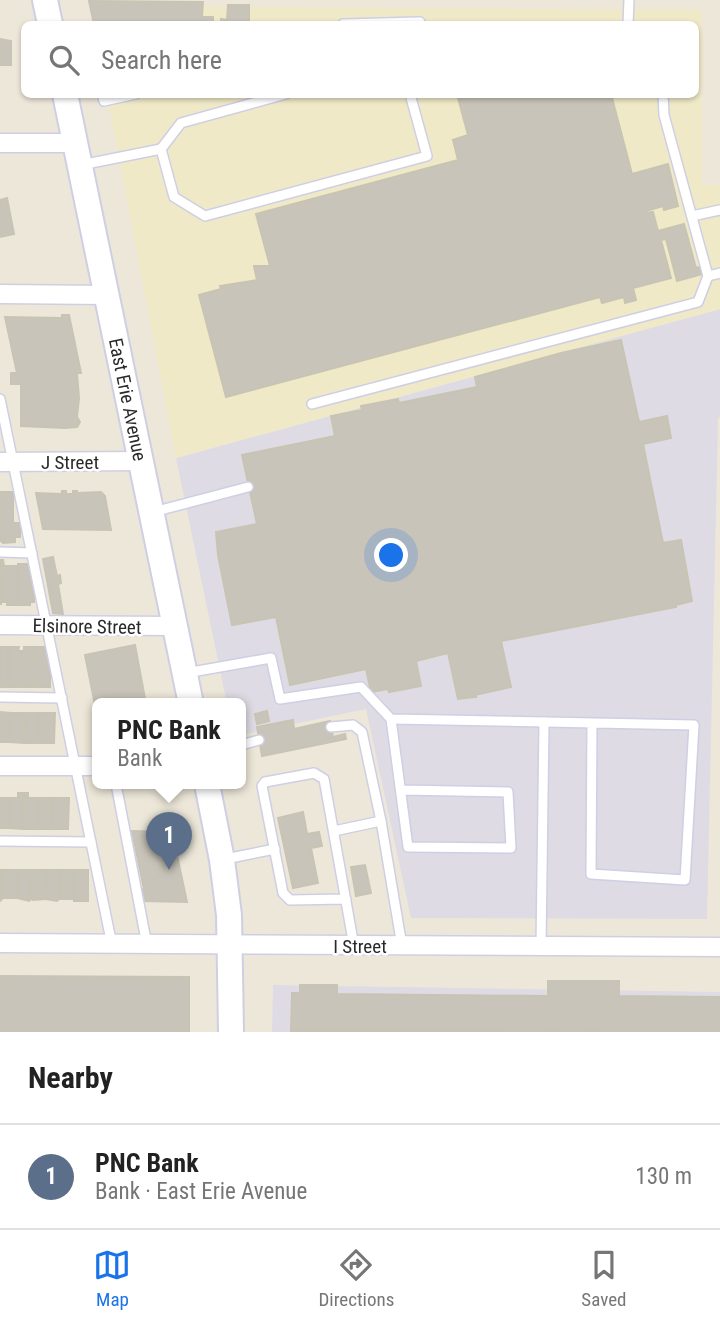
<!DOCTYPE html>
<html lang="en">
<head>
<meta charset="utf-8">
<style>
  :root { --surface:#fff; --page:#f6f6f6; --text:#222; --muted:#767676; --line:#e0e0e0; --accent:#1a73e8 }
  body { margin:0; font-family:"Roboto Condensed",sans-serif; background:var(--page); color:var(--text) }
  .you { position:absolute; left:392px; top:556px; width:24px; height:24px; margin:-18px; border:5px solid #fff; border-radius:50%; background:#1a73e8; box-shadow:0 0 0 10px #1a73e833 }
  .badge { display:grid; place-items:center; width:46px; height:46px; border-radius:50%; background:var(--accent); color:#fff; font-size:23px; font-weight:700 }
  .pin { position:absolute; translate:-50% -58px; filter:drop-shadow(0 2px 4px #0008) }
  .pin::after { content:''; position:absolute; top:37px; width:24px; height:21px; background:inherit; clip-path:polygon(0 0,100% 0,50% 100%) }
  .popup { position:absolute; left:92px; top:698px; width:154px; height:91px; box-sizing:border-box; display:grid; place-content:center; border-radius:10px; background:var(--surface); filter:drop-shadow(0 2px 5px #0005); font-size:23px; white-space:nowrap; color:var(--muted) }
  .popup b { font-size:26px; color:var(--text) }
  .popup::after { content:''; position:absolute; left:50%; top:100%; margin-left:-14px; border:14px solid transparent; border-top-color:var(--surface) }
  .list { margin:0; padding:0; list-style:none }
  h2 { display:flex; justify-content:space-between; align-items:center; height:91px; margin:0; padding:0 28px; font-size:30px }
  h2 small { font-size:23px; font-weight:400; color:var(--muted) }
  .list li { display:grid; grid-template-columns:46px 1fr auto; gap:21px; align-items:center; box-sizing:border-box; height:105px; padding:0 28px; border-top:2px solid var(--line) }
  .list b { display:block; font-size:26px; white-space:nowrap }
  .list p { margin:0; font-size:23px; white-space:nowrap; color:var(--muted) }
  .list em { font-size:23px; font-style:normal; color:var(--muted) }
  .icon { flex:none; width:38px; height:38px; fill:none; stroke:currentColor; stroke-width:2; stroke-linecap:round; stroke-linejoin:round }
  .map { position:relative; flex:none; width:720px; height:1032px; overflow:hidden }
  .search { position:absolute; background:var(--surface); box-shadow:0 2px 5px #0004; left:21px; right:21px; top:21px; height:77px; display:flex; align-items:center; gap:18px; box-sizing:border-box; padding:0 24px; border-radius:10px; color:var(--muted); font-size:26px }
  .sheet { height:196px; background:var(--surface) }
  nav { display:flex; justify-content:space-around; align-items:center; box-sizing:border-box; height:98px; border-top:2px solid var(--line); background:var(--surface); font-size:19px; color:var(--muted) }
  nav a { display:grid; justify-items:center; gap:4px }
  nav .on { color:var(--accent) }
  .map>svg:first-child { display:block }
</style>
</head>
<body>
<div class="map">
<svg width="720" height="1032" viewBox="0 0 720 1032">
  <rect width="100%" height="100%" fill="#ede7d9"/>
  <g fill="#dfdbe4">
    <polygon points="720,309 720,416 718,420 707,919 411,918 366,709 241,735 241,704 227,704 176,458"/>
    <polygon points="273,985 720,992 720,1032 272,1032"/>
  </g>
  <polygon fill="#f0e9c7" points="90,6 702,10 702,185 720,185 720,309 176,458 107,95 696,94 696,24 94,24"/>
  <g fill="#c8c4b9" stroke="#c8c4b3" stroke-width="2">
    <polygon points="89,1 203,2 202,17 213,17 213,24 94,24"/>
    <polygon points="228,5 249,5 249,24 221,24 221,19 227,20"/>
    <polygon points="0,39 11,41 11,65 0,65"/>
    <polygon points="457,94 611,94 632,174 668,164 678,206 664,210 663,206 646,211 647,213 653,212 658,231 684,224 696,268 700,267 702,274 677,281 666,239 661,240 671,278 633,288 636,300 625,303 624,297 602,303 600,297 226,397 199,295 221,289 220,286 257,280 254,266 270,266 256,214 458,160 453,140 468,135"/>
    <polygon points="7,198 14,234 0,237 0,200"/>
    <polygon points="62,315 69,315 81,373 77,373 79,398 77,417 80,422 77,427 65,428 21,426 21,384 11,384 11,373 17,373 5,317 62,318"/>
    <polygon points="621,340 639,422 667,416 671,438 643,444 663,543 681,540 692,601 676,605 676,607 501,641 511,687 475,695 476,697 458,699 448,653 416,661 421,686 389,692 388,689 371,692 366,669 290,685 276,617 232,625 218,555 216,532 257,524 242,455 335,436 331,416 362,410 361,406 398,399 399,403 477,387 475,377 561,353"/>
    <polygon points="62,491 66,491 66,494 73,494 73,491 77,491 77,493 101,492 105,496 111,530 43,529 36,493 62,494"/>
    <polygon points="0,492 13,492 13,523 20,523 20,537 15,537 15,542 3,543 0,540"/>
    <polygon points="53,557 57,576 60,575 61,583 58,584 63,614 53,613 43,559"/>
    <polygon points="0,560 3,560 4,566 4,602 1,602 1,605"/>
    <polygon points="18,564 27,564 31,580 34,581 34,602 30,602 30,605 18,605"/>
    <polygon points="4,566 18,566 18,605 7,605 7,602 4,602"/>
    <polygon points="135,645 146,704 97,704 97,715 85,655"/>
    <polygon points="0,647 9,647 8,687 0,687"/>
    <polygon points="9,647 19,647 18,651 21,651 21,687 8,687"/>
    <polygon points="24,647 35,647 35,687 21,687 21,651 24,651"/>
    <polygon points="35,647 47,647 47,653 50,653 50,687 35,687"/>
    <polygon points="267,711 269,721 257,724 255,714"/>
    <polygon points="0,712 10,713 9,742 0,742"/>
    <polygon points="10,713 25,713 24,743 9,742"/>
    <polygon points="25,713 39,713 38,743 24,743"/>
    <polygon points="39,713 55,713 54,743 38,743"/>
    <polygon points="293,720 294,729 330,721 333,737 345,734 346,739 262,756 257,727"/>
    <polygon points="18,793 24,793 23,829 9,828 9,798 18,798"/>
    <polygon points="24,793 28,793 28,798 38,798 38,829 23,829"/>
    <rect x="0" y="798" width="9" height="30"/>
    <polygon points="38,798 53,798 52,829 38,829"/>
    <polygon points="53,798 69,798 68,829 52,829"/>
    <polygon points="303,812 307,834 319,832 322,846 311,848 318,883 293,888 278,818"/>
    <polygon points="132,831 172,832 187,902 139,901 137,890 144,889"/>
    <polygon points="365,865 371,893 356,896 351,867"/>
    <polygon points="0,870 3,870 3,898 0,901"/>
    <rect x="3" y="870" width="14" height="28"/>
    <polygon points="17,870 32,870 31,899 29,901 17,898"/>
    <polygon points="32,870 46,870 45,899 33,900 31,899"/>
    <polygon points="46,870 60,870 59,899 57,901 45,899"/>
    <polygon points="60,870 74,870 74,899 59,899"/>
    <rect x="74" y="870" width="14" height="31"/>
    <polygon points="0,976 189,977 189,1032 0,1032"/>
    <polygon points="548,981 619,981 619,996 720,997 720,1032 291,1031 292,993 300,993 300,985 337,985 337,994 548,996"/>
  </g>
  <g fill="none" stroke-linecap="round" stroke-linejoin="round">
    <defs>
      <g id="lane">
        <polyline points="343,24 420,22"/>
        <polyline points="628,24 629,0"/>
        <polyline points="102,94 104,101 136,94"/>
        <polyline points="286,94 181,123 161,149 174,197 205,216 427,156 410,94"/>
        <polyline points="663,94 664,115 708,276 720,273"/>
        <polyline points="81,165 161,149"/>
        <polyline points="692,216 720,210"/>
        <polyline points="0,399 112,945"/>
        <polyline points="312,404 698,302 708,276"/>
        <polyline points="153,512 248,487"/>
        <polyline points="0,552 32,553"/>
        <polyline points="186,673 271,658 280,699 361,687 391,719 694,725 685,880 591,874 592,723"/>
        <polyline points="0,697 62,698"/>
        <polyline points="391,719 408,847 511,848 508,792 401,790"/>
        <polyline points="331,727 353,725 362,732 381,821 402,946"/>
        <polyline points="241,745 259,740"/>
        <polyline points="116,784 147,945"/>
        <polyline points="334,831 381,821"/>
        <polyline points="0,841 91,842"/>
        <polyline points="225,859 275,849"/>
        <polyline points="346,899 290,900 283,893 262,786 265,782 314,773 324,779 354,946"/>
        <polyline points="541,947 544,722"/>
      </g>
      <g id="street">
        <polyline points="0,143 75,143"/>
        <polyline points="0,294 107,295"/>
        <polyline points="0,462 141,461"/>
        <polyline points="0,625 175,626"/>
        <polyline points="0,766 97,766"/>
        <polyline points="0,943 720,947"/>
      </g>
      <g id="secondary">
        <polyline points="45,0 50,24"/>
        <path id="s1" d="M65 94 191 704"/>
        <polyline points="207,784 222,860 229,915 231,1032"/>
      </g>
    </defs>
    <use href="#lane" stroke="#cecfe3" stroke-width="12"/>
    <use href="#street" stroke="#cecfe3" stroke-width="21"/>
    <use href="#secondary" stroke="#cecfe3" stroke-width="28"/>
    <use href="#lane" stroke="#fff" stroke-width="9"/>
    <use href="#street" stroke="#fff" stroke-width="18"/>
    <use href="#secondary" stroke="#fff" stroke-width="24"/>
  </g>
  <g text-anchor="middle" stroke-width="5" stroke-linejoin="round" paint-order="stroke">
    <g font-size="19" fill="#292929" stroke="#fff">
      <text dy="7" stroke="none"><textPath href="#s1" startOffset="312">East Erie Avenue</textPath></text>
      <text x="70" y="469">J Street</text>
      <text transform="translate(87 626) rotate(1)" y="7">Elsinore Street</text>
      <text x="360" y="953">I Street</text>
    </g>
  </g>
</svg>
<div class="you"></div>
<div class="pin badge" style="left:169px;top:870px;background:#5c6f8a">1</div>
<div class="popup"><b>PNC Bank</b>Bank</div>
<div class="search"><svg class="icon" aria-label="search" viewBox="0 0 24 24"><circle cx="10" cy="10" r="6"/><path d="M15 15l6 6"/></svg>Search here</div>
</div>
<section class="sheet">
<h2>Nearby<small></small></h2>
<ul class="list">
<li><span class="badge" style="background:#5c6f8a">1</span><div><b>PNC Bank</b><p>Bank · East Erie Avenue</p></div><em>130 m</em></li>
</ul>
</section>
<nav>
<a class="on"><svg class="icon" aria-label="map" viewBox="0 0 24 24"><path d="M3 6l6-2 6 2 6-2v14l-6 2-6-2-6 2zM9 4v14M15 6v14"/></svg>Map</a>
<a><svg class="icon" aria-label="directions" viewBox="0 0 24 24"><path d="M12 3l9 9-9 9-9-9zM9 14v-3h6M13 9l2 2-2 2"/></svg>Directions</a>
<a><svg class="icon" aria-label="saved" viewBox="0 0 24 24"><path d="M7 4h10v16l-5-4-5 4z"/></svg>Saved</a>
</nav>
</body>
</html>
